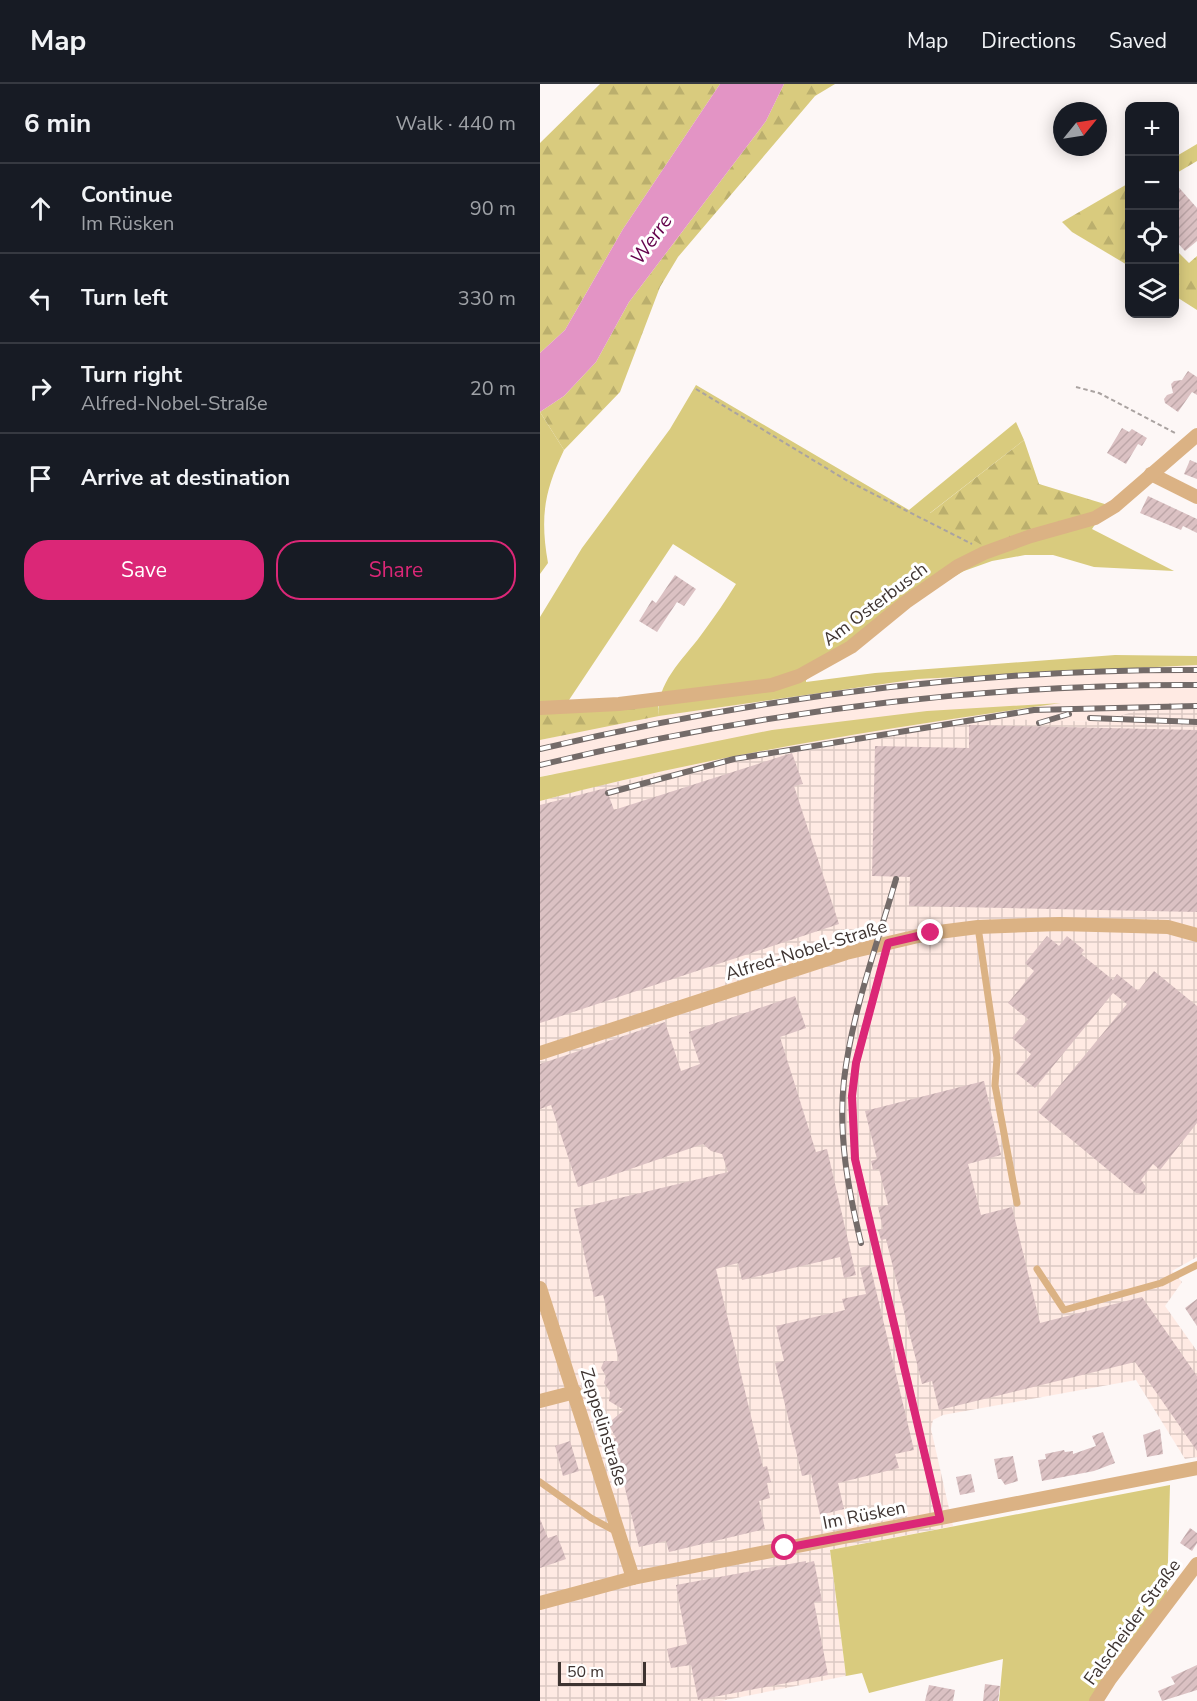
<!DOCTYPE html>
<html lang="en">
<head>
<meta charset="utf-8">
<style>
  :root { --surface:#171b24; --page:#242831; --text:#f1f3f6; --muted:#9ea1a6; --line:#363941; --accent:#db2777 }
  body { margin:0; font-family:"Nunito Sans",sans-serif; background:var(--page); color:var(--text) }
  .controls { position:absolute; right:18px; top:18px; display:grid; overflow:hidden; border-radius:12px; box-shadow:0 3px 15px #0003 }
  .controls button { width:54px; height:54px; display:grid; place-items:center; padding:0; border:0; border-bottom:2px solid var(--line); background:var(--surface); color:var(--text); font:30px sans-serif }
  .compass { position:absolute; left:513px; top:18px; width:54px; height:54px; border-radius:50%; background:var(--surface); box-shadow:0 3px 15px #0003; rotate:60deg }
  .scale { position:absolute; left:18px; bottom:15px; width:88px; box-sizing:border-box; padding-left:6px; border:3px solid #3e3431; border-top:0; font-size:16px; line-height:21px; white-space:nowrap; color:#3e3431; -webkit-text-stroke:4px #fff; paint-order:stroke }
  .stop { position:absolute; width:18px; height:18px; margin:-14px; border:4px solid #db2777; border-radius:50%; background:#fff }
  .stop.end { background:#db2777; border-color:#fff; box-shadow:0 2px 6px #0008 }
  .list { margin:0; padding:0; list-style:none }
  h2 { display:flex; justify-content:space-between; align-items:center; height:78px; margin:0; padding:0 24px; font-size:26px }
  h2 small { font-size:20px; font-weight:400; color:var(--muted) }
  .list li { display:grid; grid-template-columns:39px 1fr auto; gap:18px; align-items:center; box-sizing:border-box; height:90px; padding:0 24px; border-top:2px solid var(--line) }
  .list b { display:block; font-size:22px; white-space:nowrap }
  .list p { margin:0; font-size:20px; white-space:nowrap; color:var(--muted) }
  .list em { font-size:20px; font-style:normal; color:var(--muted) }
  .actions { display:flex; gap:12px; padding:18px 24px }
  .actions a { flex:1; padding:14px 0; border:2px solid var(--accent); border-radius:24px; text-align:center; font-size:21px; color:var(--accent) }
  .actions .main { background:var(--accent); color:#fff }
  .icon { flex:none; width:33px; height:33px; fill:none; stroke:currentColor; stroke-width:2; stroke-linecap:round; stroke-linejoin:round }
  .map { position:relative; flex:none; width:657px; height:1617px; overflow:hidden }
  header { display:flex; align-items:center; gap:36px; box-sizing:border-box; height:84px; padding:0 30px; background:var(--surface); border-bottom:2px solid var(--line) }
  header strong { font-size:28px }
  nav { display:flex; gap:33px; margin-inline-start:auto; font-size:21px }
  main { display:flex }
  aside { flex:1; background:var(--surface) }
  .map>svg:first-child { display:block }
</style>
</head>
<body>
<header>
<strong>Map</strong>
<nav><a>Map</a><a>Directions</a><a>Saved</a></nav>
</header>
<main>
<aside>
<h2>6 min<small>Walk · 440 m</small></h2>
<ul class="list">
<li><svg class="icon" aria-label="ahead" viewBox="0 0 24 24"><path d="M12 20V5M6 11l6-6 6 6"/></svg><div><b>Continue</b><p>Im Rüsken</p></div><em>90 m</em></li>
<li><svg class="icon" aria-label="left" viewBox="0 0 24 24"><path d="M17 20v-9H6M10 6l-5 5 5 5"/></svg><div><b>Turn left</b></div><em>330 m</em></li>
<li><svg class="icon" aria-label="right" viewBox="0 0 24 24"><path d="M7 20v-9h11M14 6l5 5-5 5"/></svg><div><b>Turn right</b><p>Alfred-Nobel-Straße</p></div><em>20 m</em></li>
<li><svg class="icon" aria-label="arrive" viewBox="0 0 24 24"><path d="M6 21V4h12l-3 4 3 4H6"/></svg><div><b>Arrive at destination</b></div></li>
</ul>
<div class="actions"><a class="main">Save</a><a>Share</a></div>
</aside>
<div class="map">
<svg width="657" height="1617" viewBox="0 0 657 1617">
  <defs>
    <pattern id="industrial-grid" width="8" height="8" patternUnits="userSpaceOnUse" patternTransform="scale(1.5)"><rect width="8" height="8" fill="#ffeae3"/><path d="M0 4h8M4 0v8" fill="none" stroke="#dcc9c3"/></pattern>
    <pattern id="forest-firs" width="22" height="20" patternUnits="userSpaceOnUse" patternTransform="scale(1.5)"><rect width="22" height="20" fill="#d9cb7e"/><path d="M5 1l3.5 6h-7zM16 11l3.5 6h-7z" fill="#bbaf6d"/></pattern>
    <pattern id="building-hatch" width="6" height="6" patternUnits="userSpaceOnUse" patternTransform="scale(1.5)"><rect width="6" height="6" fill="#dbc1c3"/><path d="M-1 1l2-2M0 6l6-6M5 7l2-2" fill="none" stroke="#bda6a8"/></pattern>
  </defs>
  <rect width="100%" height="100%" fill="#fdf7f6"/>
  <polygon fill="#ffeae3" points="657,581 657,619 620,619 561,638 459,636 393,645 239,670 79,710 75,695 12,690 0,693 0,656 96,635 378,595"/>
  <polygon fill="url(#industrial-grid)" points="620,619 657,619 657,1173 632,1187 642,1198 625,1222 657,1267 657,1373 645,1375 596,1296 403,1331 393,1336 391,1345 413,1442 290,1466 306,1592 181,1617 0,1617 0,717 64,700 394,645 459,635 561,638"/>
  <g fill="#d9cb7e">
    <path d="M156 301 369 426 476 338 484 356 390 429 568 421 552 445 634 487 554 483 513 471H485L452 477 424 487 399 501 266 596V598L335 589 575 571 657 572V581L378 595 119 632C115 598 146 573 164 547 175 532 186 516 196 500L133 460 23 625 0 626V533L42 464 130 345Z"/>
    <path d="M0 328 24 366C4 408 0 433 8 479L0 490Z"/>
    <path d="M521 619C346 644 171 671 0 717V693L232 646 387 627Z"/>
    <polygon points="630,1401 627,1513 554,1617 459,1617 463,1575 329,1609 322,1589 306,1592 290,1466"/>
  </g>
  <g fill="url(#forest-firs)">
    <polygon points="60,0 180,0 83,145 25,246 0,269 0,59"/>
    <polygon points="244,0 295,0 275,12 138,173 120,203 80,308 24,366 0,328 24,312 56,278 89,218 226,37"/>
    <polygon points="657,60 657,77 635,90 635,73"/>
    <polygon points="589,99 589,182 532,148 522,138"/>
    <polygon points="634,164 649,179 657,172 657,226 635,212"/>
    <polygon points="484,356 499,400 568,421 555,429 445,463 389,430"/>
    <polygon points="118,619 119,632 0,656 0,626"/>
  </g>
  <polygon fill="#e394c5" points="180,0 244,0 226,37 89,218 56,278 24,312 0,328 0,269 25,246 83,145"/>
  <g fill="url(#building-hatch)">
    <polygon points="634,98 657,124 657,157 645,167 634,155"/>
    <polygon points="648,287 657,293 657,311 652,308 638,328 625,319 624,315 627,311 633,309 631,300 634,297 642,296"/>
    <polygon points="582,344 589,348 592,345 607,354 602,362 598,360 586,380 567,369"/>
    <polygon points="650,376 657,379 657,395 644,390"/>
    <polygon points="608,412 657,435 657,449 643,442 641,446 600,429"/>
    <polygon points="135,491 156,505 144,522 137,518 117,548 99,537 112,516 116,519"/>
    <polygon points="429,641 657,646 657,828 369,822 370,793 332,792 335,662 429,664"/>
    <polygon points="252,669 263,700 254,702 299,840 0,939 0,721 66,704 74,726"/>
    <polygon points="507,852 519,862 527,852 544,866 541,870 573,896 577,890 598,907 614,887 657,922 657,1039 620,1086 613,1080 601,1096 606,1103 603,1110 596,1109 498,1028 587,920 573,909 495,1004 476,989 491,970 472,954 488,935 468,919 494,887 485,879"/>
    <polygon points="255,912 266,944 240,953 276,1068 287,1065 316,1191 304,1194 300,1173 202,1196 198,1179 176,1185 223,1383 227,1382 231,1398 227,1399 230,1414 219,1417 225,1445 129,1468 126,1457 99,1463 73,1354 76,1354 70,1343 72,1336 84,1326 69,1317 70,1308 64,1299 66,1292 61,1284 64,1277 79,1277 63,1211 54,1213 34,1125 188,1088 182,1070 171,1067 163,1060 38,1103 11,1021 0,1025 0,980 125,938 141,987 160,980 149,948"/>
    <polygon points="444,997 461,1071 428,1080 441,1131 472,1123 500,1239 602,1213 657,1292 657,1367 595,1278 399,1326 392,1297 382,1300 346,1155 341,1156 338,1146 343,1145 338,1123 348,1121 339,1085 333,1086 331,1077 337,1075 325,1027"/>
    <polygon points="330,1181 374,1366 355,1370 359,1384 298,1399 304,1425 280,1431 271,1390 262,1392 235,1279 244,1277 236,1242 305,1226 302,1215 326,1210 320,1184"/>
    <polygon points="657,1215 657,1242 645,1224"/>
    <polygon points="620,1345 623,1370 607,1373 603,1351"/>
    <polygon points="563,1348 575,1379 554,1387 502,1397 498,1376 506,1375 505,1370 524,1366 525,1368 533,1367 533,1370 556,1362 552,1352"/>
    <polygon points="30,1357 39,1387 23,1392 15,1362"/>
    <polygon points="473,1372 478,1397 465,1401 461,1395 458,1395 454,1375"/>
    <polygon points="431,1390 435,1408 420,1411 416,1393"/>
    <polygon points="0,1435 8,1454 17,1451 26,1475 0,1484"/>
    <polygon points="650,1444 657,1449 657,1459 652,1467 640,1459"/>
    <polygon points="266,1477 266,1479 274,1477 282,1517 274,1518 288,1591 158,1616 151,1581 131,1584 127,1565 147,1560 136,1501"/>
    <polygon points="657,1581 657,1606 622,1617 618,1607 635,1600 631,1593"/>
    <polygon points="445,1600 460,1602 458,1617 443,1617"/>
    <polygon points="389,1601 415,1606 413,1617 385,1617"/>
  </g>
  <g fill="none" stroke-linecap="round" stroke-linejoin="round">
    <g stroke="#aaa3a1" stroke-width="2" stroke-dasharray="4.5 3" stroke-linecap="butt">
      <polyline points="536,303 559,309 637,350"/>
      <polyline points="156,305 306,396 432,460"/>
    </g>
    <g stroke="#dbb284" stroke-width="7">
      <polyline points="438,843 457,974 455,1001 477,1119"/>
      <polyline points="348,859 316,979 312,1012 315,1075 400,1435"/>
      <polyline points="497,1185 524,1226 621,1199 657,1181"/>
      <polyline points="0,1398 51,1434 77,1448"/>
    </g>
    <g stroke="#dbb284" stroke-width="14">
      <polyline points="611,390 657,413"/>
      <polyline points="0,624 79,620 232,601 259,592 311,563 366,518 418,482 444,469 491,452 555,434 575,422 657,351"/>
      <polyline points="0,969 306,869 391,849 438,843 520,840 628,843 657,851"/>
      <polyline points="0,1204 93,1494"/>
      <polyline points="0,1317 35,1308"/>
      <polyline points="0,1519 93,1494 657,1384"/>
      <polyline points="556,1617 570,1595 657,1480"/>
    </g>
    <defs>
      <g id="rail">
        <polyline points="550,634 657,638"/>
        <polyline points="499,639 529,630"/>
        <path d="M0 665C215 614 436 585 657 586"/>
        <path d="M0 681C215 629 436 600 657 601"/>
        <polyline points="68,709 194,675 494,626 657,622"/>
        <path d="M321 1159C308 1105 298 1051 304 996 312 928 337 861 356 795"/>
      </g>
    </defs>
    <use href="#rail" stroke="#746b69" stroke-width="6"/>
    <use href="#rail" stroke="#fff" stroke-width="4" stroke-dasharray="11" stroke-linecap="butt"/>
  </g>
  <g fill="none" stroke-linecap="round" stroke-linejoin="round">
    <polyline stroke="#db2777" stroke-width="8" points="245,1464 400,1435 315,1075 312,1012 316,979 348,859 391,849"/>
  </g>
  <g text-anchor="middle" stroke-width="6" stroke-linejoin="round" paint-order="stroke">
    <g font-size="18" fill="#3e3431" stroke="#fff">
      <text transform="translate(335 520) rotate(-37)" y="6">Am Osterbusch</text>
      <text transform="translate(266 866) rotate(-17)" y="6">Alfred-Nobel-Straße</text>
      <text transform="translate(64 1343) rotate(73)" y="6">Zeppelinstraße</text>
      <text transform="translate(324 1431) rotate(-11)" y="6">Im Rüsken</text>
      <text transform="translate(592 1538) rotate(-54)" y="6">Falscheider Straße</text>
    </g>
    <g font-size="20" font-style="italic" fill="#63024b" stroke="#fff">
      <text transform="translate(111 155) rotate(-55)" y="7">Werre</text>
    </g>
  </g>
</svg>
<div class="controls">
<button>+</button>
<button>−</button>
<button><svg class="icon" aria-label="locate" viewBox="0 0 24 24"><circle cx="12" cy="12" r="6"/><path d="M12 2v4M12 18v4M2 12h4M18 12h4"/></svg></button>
<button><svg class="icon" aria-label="layers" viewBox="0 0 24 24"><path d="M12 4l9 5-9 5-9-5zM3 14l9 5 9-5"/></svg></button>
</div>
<svg class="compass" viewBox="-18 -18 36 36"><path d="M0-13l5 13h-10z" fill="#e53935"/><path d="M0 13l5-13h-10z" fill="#9ea1a6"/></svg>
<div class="scale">50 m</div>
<div class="stop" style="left:245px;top:1464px"></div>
<div class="stop end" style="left:391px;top:849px"></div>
</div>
</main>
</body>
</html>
